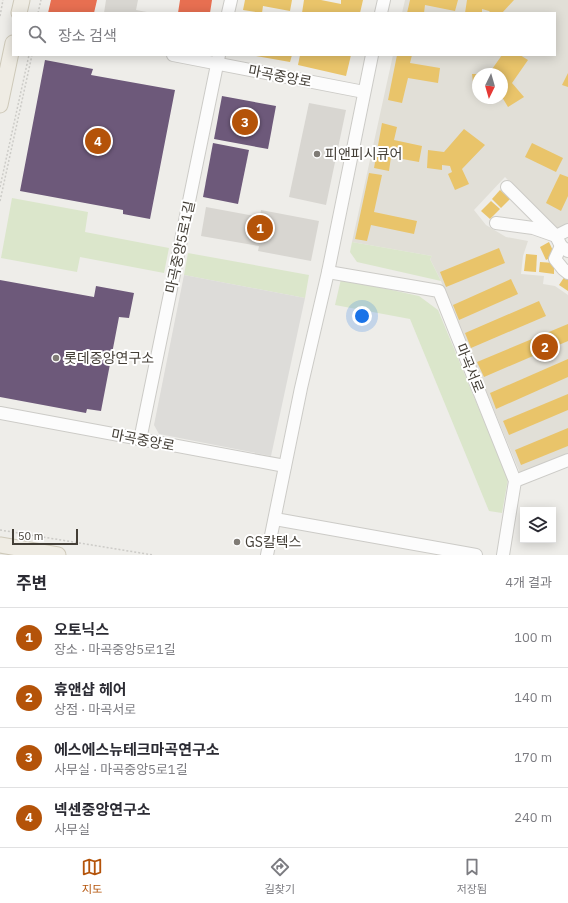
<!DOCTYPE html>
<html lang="ko">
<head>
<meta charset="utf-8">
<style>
  :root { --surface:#fff; --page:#f7f7f7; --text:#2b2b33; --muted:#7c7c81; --line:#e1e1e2; --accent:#b45309 }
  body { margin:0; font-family:"IBM Plex Sans","Noto Sans KR",sans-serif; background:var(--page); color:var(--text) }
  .controls { position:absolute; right:12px; bottom:12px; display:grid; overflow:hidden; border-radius:0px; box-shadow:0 2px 10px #0003 }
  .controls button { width:36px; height:36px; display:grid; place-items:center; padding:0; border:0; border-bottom:1px solid var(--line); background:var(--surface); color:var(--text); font:20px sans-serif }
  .compass { position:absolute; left:472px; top:68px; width:36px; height:36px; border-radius:50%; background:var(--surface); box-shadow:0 2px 10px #0003; rotate:185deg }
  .scale { position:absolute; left:12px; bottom:10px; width:66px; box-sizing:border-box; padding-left:4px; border:2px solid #433e36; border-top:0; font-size:11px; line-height:14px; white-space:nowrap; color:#433e36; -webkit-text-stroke:3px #fff; paint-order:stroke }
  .you { position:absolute; left:362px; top:316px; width:14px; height:14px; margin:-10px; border:3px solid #fff; border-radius:50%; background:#1a73e8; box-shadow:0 0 0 6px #1a73e833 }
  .badge { display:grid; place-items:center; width:26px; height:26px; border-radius:50%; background:var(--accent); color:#fff; font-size:13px; font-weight:700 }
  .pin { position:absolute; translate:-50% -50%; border:2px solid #fff; box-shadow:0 1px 4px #0006 }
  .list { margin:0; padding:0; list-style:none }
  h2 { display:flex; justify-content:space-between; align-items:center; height:52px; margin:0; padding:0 16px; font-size:17px }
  h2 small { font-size:13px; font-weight:400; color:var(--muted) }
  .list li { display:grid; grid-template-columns:26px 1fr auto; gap:12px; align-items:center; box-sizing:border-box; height:60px; padding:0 16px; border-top:1px solid var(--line) }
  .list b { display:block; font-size:15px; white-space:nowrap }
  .list p { margin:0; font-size:13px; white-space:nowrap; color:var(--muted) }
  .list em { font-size:13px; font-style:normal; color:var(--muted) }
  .icon { flex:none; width:22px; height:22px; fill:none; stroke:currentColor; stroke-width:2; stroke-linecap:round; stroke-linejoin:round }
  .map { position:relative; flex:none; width:568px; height:555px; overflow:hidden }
  .search { position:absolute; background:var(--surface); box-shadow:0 2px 10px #0003; left:12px; right:12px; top:12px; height:44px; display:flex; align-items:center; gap:10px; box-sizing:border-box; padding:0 14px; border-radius:0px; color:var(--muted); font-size:15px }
  .sheet { height:292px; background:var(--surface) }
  nav { display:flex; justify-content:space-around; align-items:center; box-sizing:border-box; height:56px; border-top:1px solid var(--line); background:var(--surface); font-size:11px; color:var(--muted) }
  nav a { display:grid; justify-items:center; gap:2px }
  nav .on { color:var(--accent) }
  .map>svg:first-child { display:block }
</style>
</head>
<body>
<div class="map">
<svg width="568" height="555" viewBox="0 0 568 555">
  <rect width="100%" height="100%" fill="#eeede9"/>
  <path fill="#e1dfd7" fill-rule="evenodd" d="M405 0H568V225L557 230 505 177 474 210 486 225 506 237 528 241 523 256 521 274 544 276 543 284 555 286 568 295V453L520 473 441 281 430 259 432 256 352 242 393 55H555V13H402ZM478 74H502V98H478Z"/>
  <g fill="#dbe6cb">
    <polygon points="12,198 88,212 85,232 169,248 164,273 80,257 77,272 1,258"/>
    <polygon points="352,242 432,256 430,259 441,281 357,262 350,252"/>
    <polygon points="188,253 309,275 305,298 184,275"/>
    <polygon points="341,279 419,296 438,310 508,479 502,513 489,511 410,319 335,305"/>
  </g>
  <polygon fill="#dddcd9" points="184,275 305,298 271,456 159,434 154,425"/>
  <g fill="#e9c46a">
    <polygon points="245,0 292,0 290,11 263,6 262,13 243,10"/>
    <polygon points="304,0 321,0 341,4 341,0 363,0 360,13 302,13"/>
    <polygon points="410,0 458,0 455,11 425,5 424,13 407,13"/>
    <polygon points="467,0 514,0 502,13 491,13 489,11 482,9 482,13 465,13"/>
    <polygon points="256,55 292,55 290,62 256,56"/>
    <polygon points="300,55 351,55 346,76 298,65"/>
    <polygon points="397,55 412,55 410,63 440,68 438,83 408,78 402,103 388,100"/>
    <polygon points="502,55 520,55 528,60 512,83 524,97 508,107 502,97 502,89 504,88 502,85 502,74 484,74 484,73 490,72"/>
    <polygon points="568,73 568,87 562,85"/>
    <polygon points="472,74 478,74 478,90 474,91"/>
    <polygon points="382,123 397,127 394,140 422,146 419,162 391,157 389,171 374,168"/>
    <polygon points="464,129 485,145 462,169 469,184 455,190 448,174 452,172 450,166 442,165 442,170 427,168 428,150 444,152"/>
    <polygon points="532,143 563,158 556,172 525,157"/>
    <polygon points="369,173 382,175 374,212 417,221 414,234 371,225 367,241 355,239"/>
    <polygon points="560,174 568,177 568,196 561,211 546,203"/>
    <polygon points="500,190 510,199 501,208 492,199"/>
    <polygon points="491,201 500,209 490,219 481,211"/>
    <polygon points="549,242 555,255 546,260 540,247"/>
    <polygon points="499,248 505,263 446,287 440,272"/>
    <polygon points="526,254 537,255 536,272 524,271"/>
    <polygon points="540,262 554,263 554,274 539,272"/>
    <polygon points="565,276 568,278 568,291 559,285"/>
    <polygon points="511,279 518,294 459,320 453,305"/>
    <polygon points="539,301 546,316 471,348 465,333"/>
    <polygon points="568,324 568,341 484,377 477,362"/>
    <polygon points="568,359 568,377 496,409 490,393"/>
    <polygon points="568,394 568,410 509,435 503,421"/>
    <polygon points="568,428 568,446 521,465 515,450"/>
  </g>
  <g fill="#e76f51">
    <polygon points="51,0 97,0 94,13 48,13"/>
    <polygon points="180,0 212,0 210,13 178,13"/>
  </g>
  <g fill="#6d597a">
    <polygon points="45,60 93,69 91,75 175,90 150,219 123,214 123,210 20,191"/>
    <polygon points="222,96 276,106 268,149 214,139"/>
    <polygon points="213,143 249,150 238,204 203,197"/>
    <polygon points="0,280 94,297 96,286 134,293 129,318 119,317 101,411 87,409 86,413 0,397"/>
  </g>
  <g fill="#d8d6d1">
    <polygon points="106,0 138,0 136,10 147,12 147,13 104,13"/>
    <polygon points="309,103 346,110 326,205 289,197"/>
    <polygon points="206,207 260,217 261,210 319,221 311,261 258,251 259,246 201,236"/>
  </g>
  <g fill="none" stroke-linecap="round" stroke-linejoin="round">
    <defs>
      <g id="minor">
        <polyline points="228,13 231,0"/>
        <polyline points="381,13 384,0"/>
        <polyline points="173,55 364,92"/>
        <polyline points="507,187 556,236 561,246 568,251"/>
        <polyline points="496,223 533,228 553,235"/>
        <polyline points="556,236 568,230"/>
        <polyline points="561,246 555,259 563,269 568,273"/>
        <polyline points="328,272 439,291 515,481 503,555"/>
        <polyline points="0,413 285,466"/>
        <polyline points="140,440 219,55"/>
        <polyline points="515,481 568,460"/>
        <polyline points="275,519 476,555"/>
        <polyline points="267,555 301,388 328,272 372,55"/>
      </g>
      <g id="major">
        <polyline points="19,13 22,0"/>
        <polyline points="0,105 13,43"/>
        <polyline points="0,545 58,555"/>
      </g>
    </defs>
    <use href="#minor" stroke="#cccbc7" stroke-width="14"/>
    <use href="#major" stroke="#cec9b9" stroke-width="17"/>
    <g stroke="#cccbc7" stroke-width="1.5" stroke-dasharray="2 2" stroke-linecap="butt">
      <polyline points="38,13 41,0"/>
      <polyline points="0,16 3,0"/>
      <polyline points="0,187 29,55"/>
      <polyline points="0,201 32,55"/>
      <polyline points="0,530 153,555"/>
    </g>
    <use href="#minor" stroke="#fcfcfc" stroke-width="12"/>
    <use href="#major" stroke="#efece4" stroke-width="15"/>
  </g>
  <g fill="#7f7b75" stroke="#fff" stroke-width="1.5">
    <circle cx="317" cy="154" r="4"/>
    <circle cx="56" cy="358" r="4"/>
    <circle cx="237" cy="542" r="4"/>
  </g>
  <g text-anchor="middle" stroke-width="4" stroke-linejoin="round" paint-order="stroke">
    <g font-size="14" fill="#433e36" stroke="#fff">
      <text transform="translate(280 76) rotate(11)" y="5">마곡중앙로</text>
      <text transform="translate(180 247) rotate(-78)" y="5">마곡중앙5로1길</text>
      <text transform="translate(470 368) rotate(68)" y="5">마곡서로</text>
      <text transform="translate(143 440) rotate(11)" y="5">마곡중앙로</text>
    </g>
    <g font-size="14" fill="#433e36" stroke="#fff" text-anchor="start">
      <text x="325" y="159">피앤피시큐어</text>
      <text x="64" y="363">롯데중앙연구소</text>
      <text x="245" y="547">GS칼텍스</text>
    </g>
  </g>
</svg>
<div class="controls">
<button><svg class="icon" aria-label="layers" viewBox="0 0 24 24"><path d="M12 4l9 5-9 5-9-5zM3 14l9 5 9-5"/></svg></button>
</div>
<svg class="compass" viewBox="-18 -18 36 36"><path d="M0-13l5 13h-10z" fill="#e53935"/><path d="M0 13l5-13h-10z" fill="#7c7c81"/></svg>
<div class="scale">50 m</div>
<div class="you"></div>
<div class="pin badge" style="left:260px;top:228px">1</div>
<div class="pin badge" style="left:545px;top:347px">2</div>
<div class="pin badge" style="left:245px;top:122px">3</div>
<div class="pin badge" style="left:98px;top:141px">4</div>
<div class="search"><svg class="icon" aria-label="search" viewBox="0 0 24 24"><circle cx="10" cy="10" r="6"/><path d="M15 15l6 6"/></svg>장소 검색</div>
</div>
<section class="sheet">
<h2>주변<small>4개 결과</small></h2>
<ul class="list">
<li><span class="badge">1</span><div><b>오토닉스</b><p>장소 · 마곡중앙5로1길</p></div><em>100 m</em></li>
<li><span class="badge">2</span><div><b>휴앤샵 헤어</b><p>상점 · 마곡서로</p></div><em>140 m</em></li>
<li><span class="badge">3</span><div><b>에스에스뉴테크마곡연구소</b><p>사무실 · 마곡중앙5로1길</p></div><em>170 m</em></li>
<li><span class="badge">4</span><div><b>넥센중앙연구소</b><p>사무실</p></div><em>240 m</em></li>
</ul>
</section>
<nav>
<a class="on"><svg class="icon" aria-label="map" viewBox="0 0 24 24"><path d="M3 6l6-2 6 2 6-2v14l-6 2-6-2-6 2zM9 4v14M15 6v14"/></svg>지도</a>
<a><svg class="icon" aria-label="directions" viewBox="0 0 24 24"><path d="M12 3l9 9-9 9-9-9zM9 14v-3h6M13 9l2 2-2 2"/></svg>길찾기</a>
<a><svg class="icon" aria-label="saved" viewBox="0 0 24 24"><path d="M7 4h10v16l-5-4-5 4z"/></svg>저장됨</a>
</nav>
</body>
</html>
